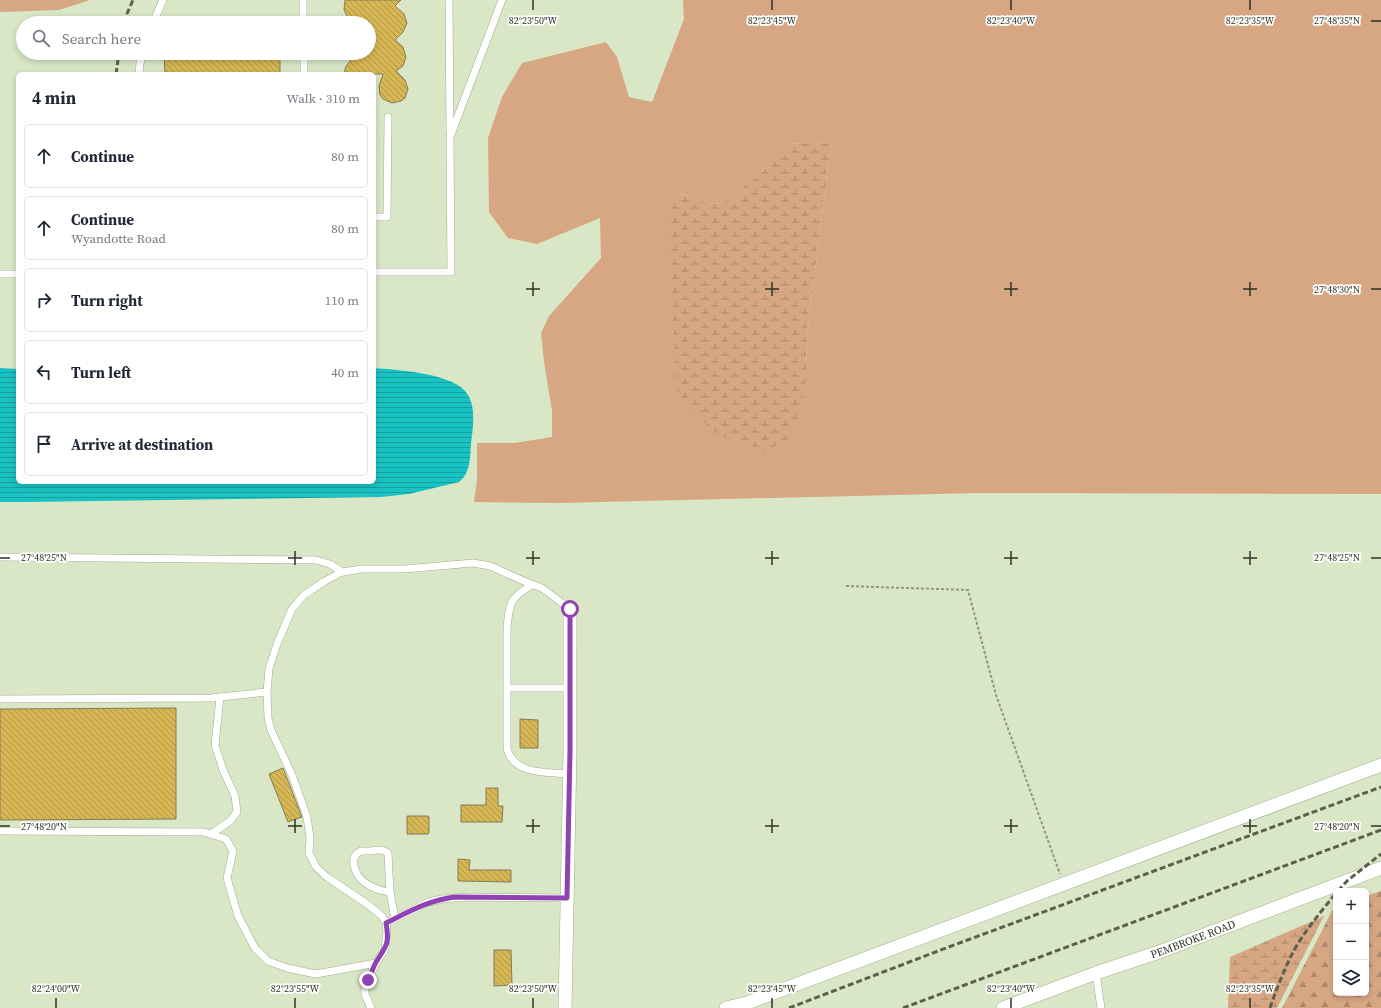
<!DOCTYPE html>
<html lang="en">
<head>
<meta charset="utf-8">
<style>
  :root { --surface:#fff; --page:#f6f6f7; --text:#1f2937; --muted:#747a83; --line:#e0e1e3 }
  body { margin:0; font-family:"Source Serif 4",serif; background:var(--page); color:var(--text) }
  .controls { position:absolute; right:12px; bottom:12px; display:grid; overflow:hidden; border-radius:6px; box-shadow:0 2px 6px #0003 }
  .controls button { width:36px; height:36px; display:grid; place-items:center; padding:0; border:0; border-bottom:1px solid var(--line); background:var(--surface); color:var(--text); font:20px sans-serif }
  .stop { position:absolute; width:12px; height:12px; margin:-9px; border:3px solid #9142b2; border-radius:50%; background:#fff }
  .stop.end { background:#9142b2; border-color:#fff; box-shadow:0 1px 4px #0008 }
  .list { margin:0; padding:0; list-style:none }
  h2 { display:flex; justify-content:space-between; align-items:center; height:52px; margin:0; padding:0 16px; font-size:17px }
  h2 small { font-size:13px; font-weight:400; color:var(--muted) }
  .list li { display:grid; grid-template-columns:26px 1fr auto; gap:12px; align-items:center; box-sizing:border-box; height:64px; margin:0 8px 8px; padding:0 8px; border:1px solid var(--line); border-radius:6px }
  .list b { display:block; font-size:15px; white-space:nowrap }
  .list p { margin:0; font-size:13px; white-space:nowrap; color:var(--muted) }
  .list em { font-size:13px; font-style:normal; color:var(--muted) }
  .icon { flex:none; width:22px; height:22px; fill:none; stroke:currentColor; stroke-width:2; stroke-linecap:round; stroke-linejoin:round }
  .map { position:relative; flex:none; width:1381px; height:1008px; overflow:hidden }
  .search { position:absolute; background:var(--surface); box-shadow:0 2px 6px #0003; left:16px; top:16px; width:360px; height:44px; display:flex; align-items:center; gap:10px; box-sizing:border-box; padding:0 14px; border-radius:22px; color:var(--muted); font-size:15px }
  .panel { position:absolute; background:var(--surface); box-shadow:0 2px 6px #0003; left:16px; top:72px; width:360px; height:412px; border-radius:6px }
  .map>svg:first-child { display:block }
</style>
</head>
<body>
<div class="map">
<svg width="1381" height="1008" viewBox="0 0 1381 1008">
  <defs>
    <pattern id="forest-firs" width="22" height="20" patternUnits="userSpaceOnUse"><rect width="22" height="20" fill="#d7a783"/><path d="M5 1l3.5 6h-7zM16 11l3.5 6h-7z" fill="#af896b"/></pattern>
    <pattern id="wetland-marsh" width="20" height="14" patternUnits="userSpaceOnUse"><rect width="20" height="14" fill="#d7a783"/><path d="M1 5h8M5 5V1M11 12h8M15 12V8" fill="none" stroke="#af896b"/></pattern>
    <pattern id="water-rules" width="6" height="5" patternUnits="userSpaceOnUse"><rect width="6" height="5" fill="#1ac3c3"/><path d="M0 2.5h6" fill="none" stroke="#189f9e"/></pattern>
    <pattern id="building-back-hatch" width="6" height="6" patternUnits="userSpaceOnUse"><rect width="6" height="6" fill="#d6b754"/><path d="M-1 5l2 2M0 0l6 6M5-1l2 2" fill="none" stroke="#ae9545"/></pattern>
  </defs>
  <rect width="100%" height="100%" fill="#d9e7c6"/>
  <g fill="#d7a783" fill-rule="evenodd">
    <polygon points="0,0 90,0 59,10 0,12"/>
    <path d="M683 0H1381V494L978 493 560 503 474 502 477 480V443H515L552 437V411L544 362 541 333 549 316 601 258 600 218 537 244 508 238 489 212 488 138 502 97 522 63 606 42 617 57 629 97 652 102 684 19ZM813 142 831 143 807 333 806 373 679 193 712 204 736 199 746 184 760 174 775 156 791 144Z"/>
  </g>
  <polygon fill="url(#forest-firs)" points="1381,891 1381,1008 1282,1008 1334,907 1336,906 1336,993 1366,993 1366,896"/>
  <g fill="url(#wetland-marsh)">
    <polygon points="813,142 831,143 807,333 806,373 802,409 790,438 766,451 720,436 677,400 670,251 670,205 679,193 712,204 735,199 746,184 760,174 775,155 791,144"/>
    <polygon points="1324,916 1277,1008 1228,1008 1230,957"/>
  </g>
  <path fill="url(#water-rules)" d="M0 368 18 369V482H374V368C397 370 456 373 468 395 476 408 473 428 471 443 470 456 471 473 459 482L409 494 381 497 29 502H0Z"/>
  <g fill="url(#building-back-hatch)" stroke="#857b5b">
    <polygon points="345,0 401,0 395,6 404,14 407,23 403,32 395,40 403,47 406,57 403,66 396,71 405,80 408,89 405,98 401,101 392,103 383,99 380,95 379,86 383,74 344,74 346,66 357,53 369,53 369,22 356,22 348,18 344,10"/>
    <polygon points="164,53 280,53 280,74 165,74"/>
    <polygon points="176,708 176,819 0,820 0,709"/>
    <polygon points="520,719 538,720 538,748 520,748"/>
    <polygon points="283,768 302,817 288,822 269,774"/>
    <polygon points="486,788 498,788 498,806 503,806 502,822 461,822 461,805 486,805"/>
    <polygon points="407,816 428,816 429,817 429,833 428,834 407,834"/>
    <polygon points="458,859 470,860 469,870 511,870 511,882 458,881"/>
    <polygon points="494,950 511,950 512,985 494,986"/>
  </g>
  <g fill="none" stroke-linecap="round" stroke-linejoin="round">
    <defs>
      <g id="lane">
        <polyline points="303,0 303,23"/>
        <polyline points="449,0 450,132"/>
        <polyline points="153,23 163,0"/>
        <polyline points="304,53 304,74"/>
        <polyline points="139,74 140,63 143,53"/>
        <polyline points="374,217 387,217 388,117"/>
        <polyline points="374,272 451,272 450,137 502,0"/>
        <polyline points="0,274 18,274"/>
        <polyline points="0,557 316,560 330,564 342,572"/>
        <path d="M532 585C510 598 510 601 507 627V749C514 775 547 772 569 774"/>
        <polyline points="507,688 570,688"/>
        <polyline points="0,699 211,698 267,692"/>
        <polyline points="0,831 204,832 226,839 233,851 227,878 238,916 255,948 268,961 287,968 316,974 376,963"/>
        <polyline points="211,834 230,821 237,812 235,796 223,770 215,745 220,697"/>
        <path d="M390 892C381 891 372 888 364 882 356 876 347 857 361 851 363 851 367 851 370 851 377 850 383 849 388 853L390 892 395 919"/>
        <polyline points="386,923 429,902 442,899 469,897 567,898"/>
        <polyline points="1096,973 1101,1008"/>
        <polyline points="371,1008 365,994 365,986 376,963 385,949 387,931 386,923 382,916 367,904 327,877 316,867 309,853 310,838 307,817 292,775 271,730 268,718 267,692 269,669 277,644 292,609 304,595 325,581 342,572 362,569 405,569 473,563 490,566 526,582 542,588 570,609"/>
      </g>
      <g id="street">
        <polyline points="565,1008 570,751 570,609"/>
        <polyline points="726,1008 747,1003 1381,765"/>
        <path id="s1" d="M1003 1008 1096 973 1159 952 1381 868"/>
      </g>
    </defs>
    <use href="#lane" stroke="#9fad8d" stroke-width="8"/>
    <use href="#street" stroke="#9fad8d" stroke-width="14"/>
    <polyline stroke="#8e9880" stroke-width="2" stroke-dasharray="3 2" stroke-linecap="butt" points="846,586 968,590 996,695 1060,874"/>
    <use href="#lane" stroke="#fff" stroke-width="7"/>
    <use href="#street" stroke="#fff" stroke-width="13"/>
    <g stroke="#59604e" stroke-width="3" stroke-dasharray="6 3" stroke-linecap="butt">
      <polyline points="125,23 126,16 133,0"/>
      <polyline points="116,74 119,53"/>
      <polyline points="1338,891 1347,881 1381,854"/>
      <polyline points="789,1008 946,948 1381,787"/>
      <polyline points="903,1008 1381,830"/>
      <path d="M1270 1008C1276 990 1283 973 1291 956 1302 934 1320 913 1336 893"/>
    </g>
  </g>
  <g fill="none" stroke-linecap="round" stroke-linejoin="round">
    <path stroke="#9142b2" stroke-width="5" d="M368 980C371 974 373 968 376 962 386 946 390 944 386 923 408 912 429 900 455 897L567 898 570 751V609"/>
  </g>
  <path fill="none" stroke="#2e3326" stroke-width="1.5" d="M533 0V10M772 0V10M1011 0V10M1250 0V10M1371 21H1381M533 282V296M772 282V296M1011 282V296M1250 282V296M526 289H540M765 289H779M1004 289H1018M1243 289H1257M1371 289H1381M295 551V565M533 551V565M772 551V565M1011 551V565M1250 551V565M0 558H10M288 558H302M526 558H540M765 558H779M1004 558H1018M1243 558H1257M1371 558H1381M295 819V833M533 819V833M772 819V833M1011 819V833M1250 819V833M0 826H10M288 826H302M526 826H540M765 826H779M1004 826H1018M1243 826H1257M1371 826H1381M56 998V1008M295 998V1008M533 998V1008M772 998V1008M1011 998V1008M1250 998V1008"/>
  <g text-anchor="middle" stroke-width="3.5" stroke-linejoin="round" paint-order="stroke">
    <g font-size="11" fill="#2e3326" stroke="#fff">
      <text dy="4" stroke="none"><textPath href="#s1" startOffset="202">PEMBROKE ROAD</textPath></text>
    </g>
  </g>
  <g font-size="10" text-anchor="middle" fill="#2e3326" stroke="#fff" stroke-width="3.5" stroke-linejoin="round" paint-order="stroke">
    <text x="533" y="24">82°23'50"W</text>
    <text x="772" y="24">82°23'45"W</text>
    <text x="1011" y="24">82°23'40"W</text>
    <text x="1250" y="24">82°23'35"W</text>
    <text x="1337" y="24">27°48'35"N</text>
    <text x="1337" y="293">27°48'30"N</text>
    <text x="44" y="561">27°48'25"N</text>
    <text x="1337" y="561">27°48'25"N</text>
    <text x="44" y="830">27°48'20"N</text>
    <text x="1337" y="830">27°48'20"N</text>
    <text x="56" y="992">82°24'00"W</text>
    <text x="295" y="992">82°23'55"W</text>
    <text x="533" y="992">82°23'50"W</text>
    <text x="772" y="992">82°23'45"W</text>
    <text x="1011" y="992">82°23'40"W</text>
    <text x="1250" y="992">82°23'35"W</text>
  </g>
</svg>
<div class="controls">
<button>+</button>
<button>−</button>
<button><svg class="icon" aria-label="layers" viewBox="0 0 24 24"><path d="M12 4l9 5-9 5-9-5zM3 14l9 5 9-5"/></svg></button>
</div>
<div class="stop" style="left:570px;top:609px"></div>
<div class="stop end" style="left:368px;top:980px"></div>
<div class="search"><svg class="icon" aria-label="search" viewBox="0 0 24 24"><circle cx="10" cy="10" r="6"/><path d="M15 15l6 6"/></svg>Search here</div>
<section class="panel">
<h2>4 min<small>Walk · 310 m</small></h2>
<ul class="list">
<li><svg class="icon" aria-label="ahead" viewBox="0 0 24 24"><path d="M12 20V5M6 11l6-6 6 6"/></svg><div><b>Continue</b></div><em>80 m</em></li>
<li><svg class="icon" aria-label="ahead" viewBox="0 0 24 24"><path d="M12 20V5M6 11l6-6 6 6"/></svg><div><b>Continue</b><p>Wyandotte Road</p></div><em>80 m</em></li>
<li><svg class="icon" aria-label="right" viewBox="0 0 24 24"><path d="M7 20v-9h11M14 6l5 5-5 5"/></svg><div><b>Turn right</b></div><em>110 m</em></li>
<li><svg class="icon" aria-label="left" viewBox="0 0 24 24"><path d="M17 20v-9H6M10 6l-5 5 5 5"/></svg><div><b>Turn left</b></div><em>40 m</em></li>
<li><svg class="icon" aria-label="arrive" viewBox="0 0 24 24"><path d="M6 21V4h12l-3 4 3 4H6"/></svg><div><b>Arrive at destination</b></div></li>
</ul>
</section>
</div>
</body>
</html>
